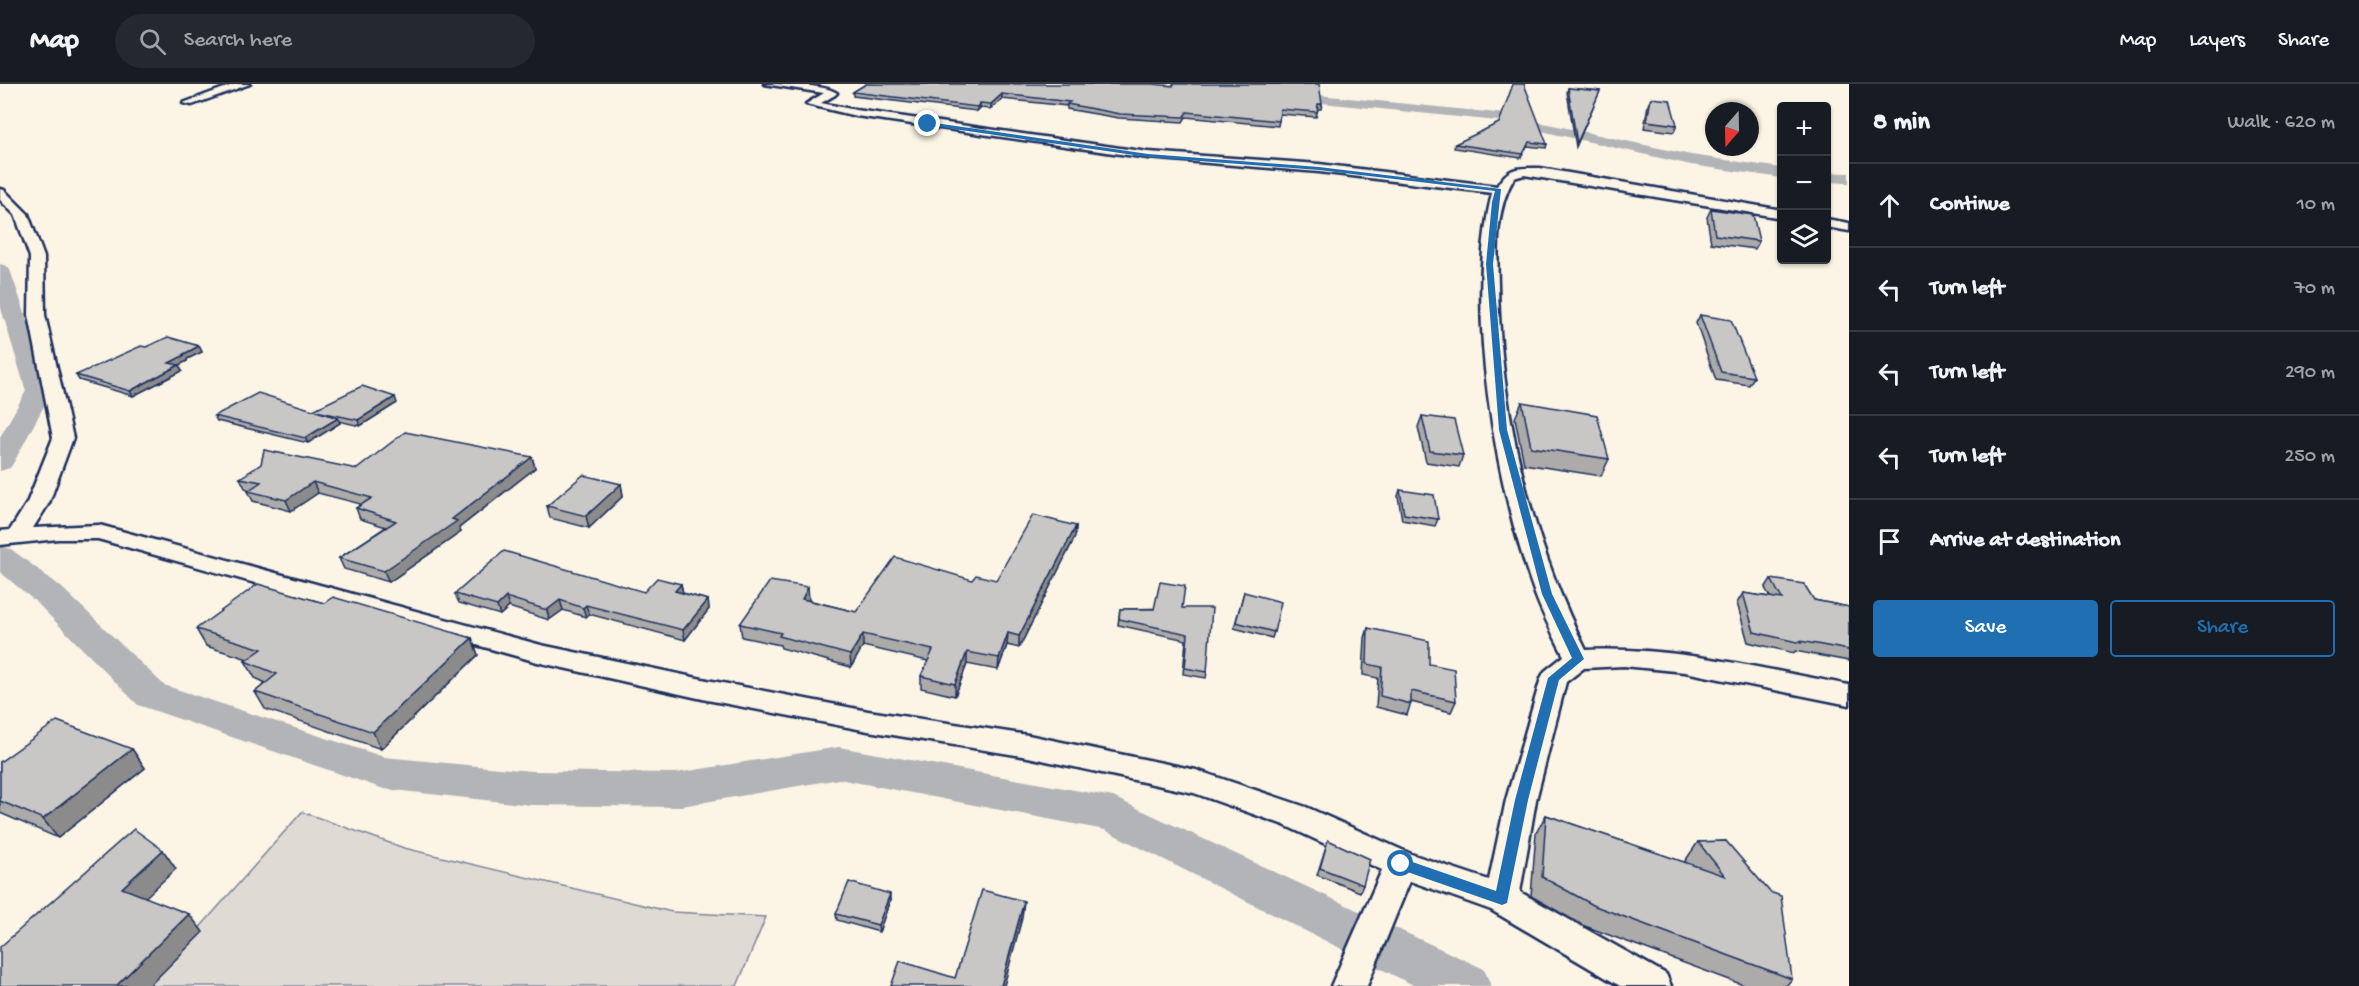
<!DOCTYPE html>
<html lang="en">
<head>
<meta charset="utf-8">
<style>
  :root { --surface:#171b24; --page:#242831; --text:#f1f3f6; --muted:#9ea1a6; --line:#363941; --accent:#1f6fb2 }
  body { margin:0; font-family:"Gochi Hand",sans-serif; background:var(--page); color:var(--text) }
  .controls { position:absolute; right:18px; top:18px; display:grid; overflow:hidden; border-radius:6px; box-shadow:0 2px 4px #0004 }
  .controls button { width:54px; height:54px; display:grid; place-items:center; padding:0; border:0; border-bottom:2px solid var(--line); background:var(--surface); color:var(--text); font:30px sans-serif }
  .compass { position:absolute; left:1705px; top:18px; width:54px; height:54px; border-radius:50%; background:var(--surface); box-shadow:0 2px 4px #0004; rotate:200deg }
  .stop { position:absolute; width:18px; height:18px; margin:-14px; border:4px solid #1f6fb2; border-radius:50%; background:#fff }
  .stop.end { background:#1f6fb2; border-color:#fff; box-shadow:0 2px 6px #0008 }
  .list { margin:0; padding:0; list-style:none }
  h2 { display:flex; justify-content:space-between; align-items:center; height:78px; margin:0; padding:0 24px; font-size:26px }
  h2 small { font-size:20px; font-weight:400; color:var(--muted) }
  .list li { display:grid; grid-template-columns:39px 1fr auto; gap:18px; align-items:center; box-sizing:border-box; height:84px; padding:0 24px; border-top:2px solid var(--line) }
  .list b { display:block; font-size:22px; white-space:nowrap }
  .list em { font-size:20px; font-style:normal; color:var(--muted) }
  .actions { display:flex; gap:12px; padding:18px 24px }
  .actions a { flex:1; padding:14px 0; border:2px solid var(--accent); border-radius:6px; text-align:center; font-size:21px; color:var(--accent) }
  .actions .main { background:var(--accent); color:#fff }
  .icon { flex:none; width:33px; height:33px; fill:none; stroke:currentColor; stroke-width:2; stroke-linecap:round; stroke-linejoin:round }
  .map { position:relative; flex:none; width:1849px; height:902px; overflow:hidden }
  header { display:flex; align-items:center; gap:36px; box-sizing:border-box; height:84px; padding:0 30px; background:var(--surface); border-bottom:2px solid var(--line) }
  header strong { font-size:28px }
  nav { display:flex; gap:33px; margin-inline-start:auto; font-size:21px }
  .search { width:420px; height:54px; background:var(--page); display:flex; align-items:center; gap:15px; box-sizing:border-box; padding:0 21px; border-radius:33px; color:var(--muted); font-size:22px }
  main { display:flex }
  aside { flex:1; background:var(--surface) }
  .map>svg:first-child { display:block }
</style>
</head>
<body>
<header>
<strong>Map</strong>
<div class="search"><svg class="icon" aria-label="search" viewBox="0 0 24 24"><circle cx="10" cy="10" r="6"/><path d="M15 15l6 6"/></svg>Search here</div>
<nav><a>Map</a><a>Layers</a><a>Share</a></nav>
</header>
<main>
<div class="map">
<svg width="1849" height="902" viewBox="0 0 1849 902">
  <rect width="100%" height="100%" fill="#fcf5e5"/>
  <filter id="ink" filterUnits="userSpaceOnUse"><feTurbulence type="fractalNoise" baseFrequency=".0167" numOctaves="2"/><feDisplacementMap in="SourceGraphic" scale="12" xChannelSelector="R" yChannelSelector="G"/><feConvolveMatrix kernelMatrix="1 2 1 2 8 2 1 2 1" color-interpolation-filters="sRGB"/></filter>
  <g filter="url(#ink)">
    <polygon fill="#dfdbd4" stroke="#7d8599" stroke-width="1.5" points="302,728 404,764 672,828 766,833 737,902 148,902"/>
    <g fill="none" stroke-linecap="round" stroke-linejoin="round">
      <g fill="#b2b4b8" fill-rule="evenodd">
        <polygon points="1160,0 1220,2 1222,5 1215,9 1167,4"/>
        <polygon points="1279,7 1497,29 1691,71 1782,84 1782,94 1691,81 1497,37 1274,14 1272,11"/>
        <polygon points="1826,88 1849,89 1849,99 1826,98"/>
        <polygon points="0,180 7,182 10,186 52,307 14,378 10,384 0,387 0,353 26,307 0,221"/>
        <polygon points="0,462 11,465 60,502 164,601 384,673 531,687 676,689 839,663 1113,713 1484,885 1491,902 1415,902 1105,746 839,695 676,723 531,721 384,705 138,621 36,518 0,488"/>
      </g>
      <defs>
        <g id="minor">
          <polygon points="235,0 250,0 192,21 183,19"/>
          <path d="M764 0C782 0 824 0 837 9L835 11 821 19 856 26 1148 68 1319 80 1497 102C1509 82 1518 84 1540 84L1782 126V134L1524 91 1514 94C1495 126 1497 165 1498 201 1500 326 1530 454 1586 566 1675 562 1762 585 1849 601V621L1685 588 1624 582 1584 584 1566 598 1536 716 1520 808 1666 890 1671 902H1620L1491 826 1410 797 1367 902H1331L1382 786 1284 741 1194 709 1028 673 868 647 707 616 541 579 98 455H58L0 461V447L10 446 27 419 53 354 29 231 30 173 15 131 0 116V105L4 106 28 130 44 173 45 231 73 354 49 419 33 444 99 441 541 561 707 596 868 627 1028 651 1196 686 1306 723 1411 770 1489 796 1506 716 1541 594 1545 587 1564 572C1554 552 1543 532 1535 510 1495 398 1464 225 1492 109L1319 88 1148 74 856 32 806 20 824 9Z"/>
          <polygon points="1826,135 1849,139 1849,147 1826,143"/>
        </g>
      </defs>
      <use href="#minor" stroke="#1b2f5e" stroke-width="5"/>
      <use href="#minor" fill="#fcf5e5" fill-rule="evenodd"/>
    </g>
    <g fill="#acabaa" stroke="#1b2f5e" stroke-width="1.5">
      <polygon points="866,0 1322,20 1321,25 1318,25 1316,33 1280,30 1278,42 1186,33 1183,38 1119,34 1067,25 1067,22 1002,15 991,25 980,24 977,27 853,12 853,8"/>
      <polygon points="1568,4 1600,7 1576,63 1567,8"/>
      <polygon points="1651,14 1677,41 1674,48 1644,44 1648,21"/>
      <polygon points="1499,39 1547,60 1546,64 1527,62 1521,74 1454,64 1455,60"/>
      <polygon points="1711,125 1759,157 1755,165 1711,159 1707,133"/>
      <polygon points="1700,231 1754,293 1749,301 1716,296 1696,239"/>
      <polygon points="199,262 202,268 187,275 187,277 178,281 182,287 133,312 79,296 76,291"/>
      <polygon points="1522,318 1609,375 1601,392 1524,380 1515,334"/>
      <polygon points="397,319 360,342 339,337 340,339 308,359 217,337 214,332 313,326"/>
      <polygon points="1422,332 1463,371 1459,383 1426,378 1418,343"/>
      <polygon points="532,373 535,384 459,444 461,448 389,498 344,485 339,474 386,443 360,435 356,424 361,420 318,409 291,427 253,417 248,407 250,406 245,404 240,394 357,385"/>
      <polygon points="621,400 623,412 589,444 550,434 547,422"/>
      <polygon points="1400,406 1438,435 1435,442 1402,436 1398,412"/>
      <polygon points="1076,442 1075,453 1019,564 1007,561 998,586 967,580 955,612 921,604 921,592 928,577 863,562 851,583 781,564 780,561 742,553 740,540 809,515 808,516 856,528 972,496 996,496"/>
      <polygon points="1771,495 1814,516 1849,523 1849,577 1795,567 1794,569 1748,558 1737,519 1743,509 1770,513 1765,504"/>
      <polygon points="681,500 683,509 708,516 709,525 685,556 589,530 586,533 563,526 549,536 509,523 500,531 459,519 455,510 644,508"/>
      <polygon points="1244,508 1274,548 1272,554 1234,544"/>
      <polygon points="324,519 472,554 478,571 381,665 265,625 255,608 266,599 255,594 245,577 248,575 206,562 196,545"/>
      <polygon points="1182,524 1207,588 1206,594 1183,590 1186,556 1118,541 1120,525"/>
      <polygon points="1368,544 1429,580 1456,617 1451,628 1411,618 1407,631 1376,623 1378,594 1363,591 1365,554"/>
      <polygon points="132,665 145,684 58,754 0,729 0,678"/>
      <polygon points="1546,731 1686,779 1685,777 1698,758 1726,757 1792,895 1786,902 1746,902 1582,841 1531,812 1536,749"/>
      <polygon points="1328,756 1363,801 1360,808 1317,791"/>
      <polygon points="890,816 879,848 837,836 836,830"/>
    </g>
    <g fill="#8c8b8b" stroke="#1b2f5e" stroke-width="1.5">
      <polygon points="1002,10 1002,15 991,25 991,20"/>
      <polygon points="980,19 980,24 977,27 977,23"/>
      <polygon points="199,262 202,268 187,275 187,277 172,285 169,279 182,271"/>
      <polygon points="179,281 182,287 133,312 130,307"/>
      <polygon points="395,313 397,319 360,342 358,336"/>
      <polygon points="338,334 340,339 308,359 305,354"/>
      <polygon points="532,373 535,384 459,444 461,448 389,498 384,487"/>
      <polygon points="313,398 318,409 291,427 286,416"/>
      <polygon points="621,400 623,412 589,444 586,432"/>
      <polygon points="1076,442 1075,453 1019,564 1019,552"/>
      <polygon points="681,500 683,510 675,507"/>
      <polygon points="808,503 809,515 803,526 802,515"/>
      <polygon points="506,513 509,523 500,531 497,522"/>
      <polygon points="560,516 563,526 549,536 547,526"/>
      <polygon points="708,516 709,525 685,556 683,546"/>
      <polygon points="586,521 589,530 586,533 583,524"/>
      <polygon points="1008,549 1007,561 998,586 999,574"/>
      <polygon points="863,550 863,562 851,583 850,571"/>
      <polygon points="472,554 478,571 381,665 373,648"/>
      <polygon points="967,568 967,580 955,612 955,600"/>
      <polygon points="132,665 145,684 58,754 43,735"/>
      <polygon points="163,766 176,785 136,822 122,804"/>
      <polygon points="890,810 890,816 879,848 878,841"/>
      <polygon points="1024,817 1022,834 1004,902 1001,902"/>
      <polygon points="189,830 203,848 149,902 116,902"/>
    </g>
    <g fill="#c8c7c6" stroke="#1b2f5e" stroke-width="1.5">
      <polygon points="866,0 1153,0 1173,2 1173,0 1319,0 1322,20 1318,20 1317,28 1280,25 1279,37 1187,28 1184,33 1120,30 1067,20 1070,18 1002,10 991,20 980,19 977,23 853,8"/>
      <polygon points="1513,0 1524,0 1547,60 1529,58 1523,70 1455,60 1499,39"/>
      <polygon points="1568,4 1600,7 1577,59"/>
      <polygon points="1651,14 1670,16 1677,41 1647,37"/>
      <polygon points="1711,125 1753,131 1759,157 1715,151"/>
      <polygon points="1700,231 1731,236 1754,293 1721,288"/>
      <polygon points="168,253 199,262 182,271 185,271 169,279 179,281 130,307 76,291 141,262 146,263"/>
      <polygon points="362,302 395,313 358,336 316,327 338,334 305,354 214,332 258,309 313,326"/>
      <polygon points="1522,318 1597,331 1609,375 1531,363"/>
      <polygon points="1422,332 1454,336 1463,371 1430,367"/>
      <polygon points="405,348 532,373 452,435 457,437 384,487 339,474 396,437 356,424 372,414 313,398 286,416 248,407 261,398 240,394 261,380 264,366 357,385"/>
      <polygon points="583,391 621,400 586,432 547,422"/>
      <polygon points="1400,406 1434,411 1438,435 1404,430"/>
      <polygon points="1033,431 1076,442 1019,552 1008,549 999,574 967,568 955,600 921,592 933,566 863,550 850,571 779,552 781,549 740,540 770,497 808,503 802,515 856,528 895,473 972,496 976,491 996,496"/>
      <polygon points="504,467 644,508 657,494 681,500 675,507 708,516 683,546 586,521 583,524 560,516 547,526 506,513 497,522 455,510"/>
      <polygon points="1771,495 1804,500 1814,516 1849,523 1849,566 1800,557 1801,559 1754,548 1743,509 1782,515"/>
      <polygon points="1160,498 1185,502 1182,524 1212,524 1207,588 1185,584 1188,550 1119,535 1120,525 1154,525"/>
      <polygon points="258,500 324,519 333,513 472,554 373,648 255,608 277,590 245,577 262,565 196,545"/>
      <polygon points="1244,508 1281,518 1274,548 1236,538"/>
      <polygon points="1368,544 1429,557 1429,580 1454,585 1456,617 1411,607 1411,620 1380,612 1382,583 1367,580"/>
      <polygon points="57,637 132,665 43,735 0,717 0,678"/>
      <polygon points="1546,731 1725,792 1698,758 1726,757 1770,808 1781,812 1792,895 1595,822 1542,793"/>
      <polygon points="134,745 163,766 122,804 189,830 116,902 0,902 0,863"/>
      <polygon points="1328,756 1370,775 1363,801 1320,784"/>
      <polygon points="849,798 890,810 878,841 836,830"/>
      <polygon points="982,806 1024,817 1001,902 891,902 900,877 955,894"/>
    </g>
  </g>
  <polygon fill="#1f6fb2" points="928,38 1148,70 1319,83 1501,105 1493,180 1507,346 1552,510 1584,575 1559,596 1528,716 1507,819 1502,821 1396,784 1394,780 1401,774 1496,807 1515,716 1548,594 1572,574 1542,510 1499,346 1486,180 1492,118 1495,107 1319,86 1148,73 926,41"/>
</svg>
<div class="controls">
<button>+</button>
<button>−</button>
<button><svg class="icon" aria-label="layers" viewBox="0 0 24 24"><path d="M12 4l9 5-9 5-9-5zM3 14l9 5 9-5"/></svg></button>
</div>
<svg class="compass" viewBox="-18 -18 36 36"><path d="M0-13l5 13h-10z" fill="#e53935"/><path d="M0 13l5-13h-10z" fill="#9ea1a6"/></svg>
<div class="stop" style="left:1401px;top:780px"></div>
<div class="stop end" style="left:928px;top:40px"></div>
</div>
<aside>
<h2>8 min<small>Walk · 620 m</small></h2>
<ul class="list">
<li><svg class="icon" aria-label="ahead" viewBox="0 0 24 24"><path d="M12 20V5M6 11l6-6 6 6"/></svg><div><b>Continue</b></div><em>10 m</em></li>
<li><svg class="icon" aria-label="left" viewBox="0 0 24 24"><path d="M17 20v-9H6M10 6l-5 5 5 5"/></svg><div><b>Turn left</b></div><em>70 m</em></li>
<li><svg class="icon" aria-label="left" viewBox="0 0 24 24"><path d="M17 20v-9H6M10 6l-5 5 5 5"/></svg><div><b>Turn left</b></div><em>290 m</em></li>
<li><svg class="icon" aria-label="left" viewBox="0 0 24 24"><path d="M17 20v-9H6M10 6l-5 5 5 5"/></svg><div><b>Turn left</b></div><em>250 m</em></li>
<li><svg class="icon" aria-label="arrive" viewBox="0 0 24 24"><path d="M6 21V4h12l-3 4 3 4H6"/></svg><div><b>Arrive at destination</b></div></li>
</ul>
<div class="actions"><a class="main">Save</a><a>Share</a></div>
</aside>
</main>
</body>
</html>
